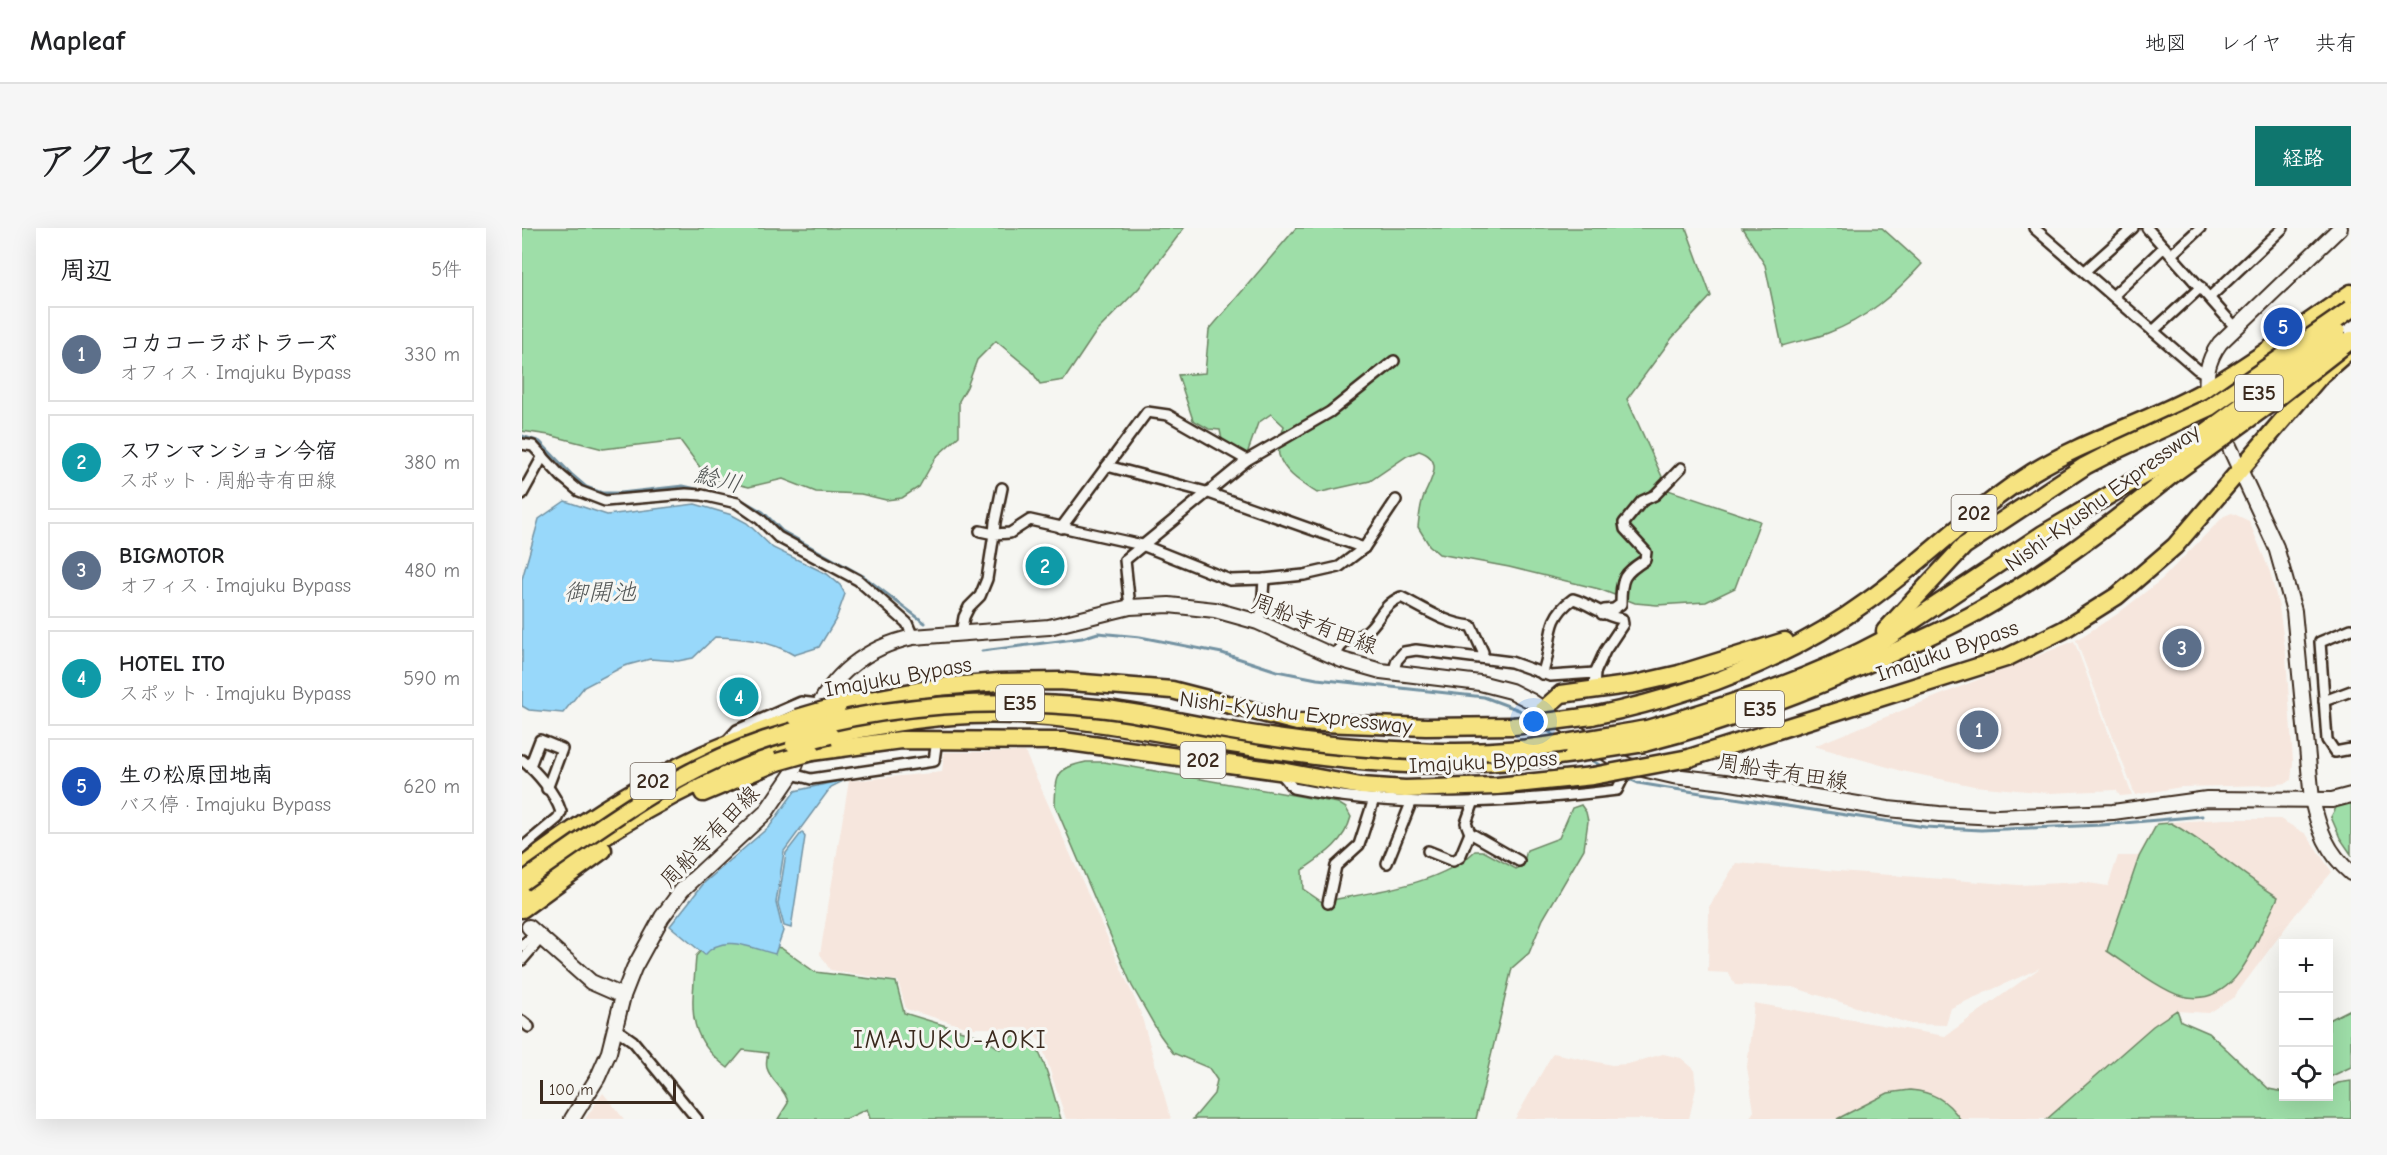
<!DOCTYPE html>
<html lang="ja">
<head>
<meta charset="utf-8">
<style>
  :root { --surface:#fff; --page:#f6f6f6; --text:#202124; --muted:#757577; --line:#e0e0e0; --accent:#0f766e }
  body { margin:0; font-family:"Comic Neue","Klee One",sans-serif; background:var(--page); color:var(--text) }
  .controls { position:absolute; right:18px; bottom:18px; display:grid; overflow:hidden; border-radius:0px; box-shadow:0 6px 24px #0002 }
  .controls button { width:54px; height:54px; display:grid; place-items:center; padding:0; border:0; border-bottom:2px solid var(--line); background:var(--surface); color:var(--text); font:30px sans-serif }
  .scale { position:absolute; left:18px; bottom:15px; width:136px; box-sizing:border-box; padding-left:6px; border:3px solid #3b2a1e; border-top:0; font-size:16px; line-height:21px; white-space:nowrap; color:#3b2a1e; -webkit-text-stroke:4px #f6f6f2; paint-order:stroke }
  .you { position:absolute; left:1012px; top:494px; width:21px; height:21px; margin:-15px; border:4px solid #fff; border-radius:50%; background:#1a73e8; box-shadow:0 0 0 9px #1a73e833 }
  .badge { display:grid; place-items:center; width:39px; height:39px; border-radius:50%; background:var(--accent); color:#fff; font-size:20px; font-weight:700 }
  .pin { position:absolute; translate:-50% -50%; border:3px solid #fff; box-shadow:0 2px 6px #0006 }
  .list { margin:0; padding:0; list-style:none }
  h2 { display:flex; justify-content:space-between; align-items:center; height:78px; margin:0; padding:0 24px; font-size:26px }
  h2 small { font-size:20px; font-weight:400; color:var(--muted) }
  .list li { display:grid; grid-template-columns:39px 1fr auto; gap:18px; align-items:center; box-sizing:border-box; height:96px; margin:0 12px 12px; padding:0 12px; border:2px solid var(--line); border-radius:0px }
  .list b { display:block; font-size:22px; white-space:nowrap }
  .list p { margin:0; font-size:20px; white-space:nowrap; color:var(--muted) }
  .list em { font-size:20px; font-style:normal; color:var(--muted) }
  .icon { flex:none; width:33px; height:33px; fill:none; stroke:currentColor; stroke-width:2; stroke-linecap:round; stroke-linejoin:round }
  .map { position:relative; flex:none; width:1829px; height:891px; overflow:hidden; border-radius:0px }
  header { display:flex; align-items:center; gap:36px; box-sizing:border-box; height:84px; padding:0 30px; background:var(--surface); border-bottom:2px solid var(--line) }
  header strong { font-size:28px }
  nav { display:flex; gap:33px; margin-inline-start:auto; font-size:21px }
  .intro { display:flex; align-items:center; justify-content:space-between; box-sizing:border-box; height:144px; padding:0 36px }
  h1 { margin:0; font-size:42px }
  .button { padding:15px 27px; border-radius:0px; background:var(--accent); color:#fff; font-size:21px; font-weight:700 }
  main { display:flex; gap:36px; padding:0 36px }
  aside { flex:1; background:var(--surface); border-radius:0px; box-shadow:0 6px 24px #0002 }
  .map>svg:first-child { display:block }
</style>
</head>
<body>
<header>
<strong>Mapleaf</strong>
<nav><a>地図</a><a>レイヤ</a><a>共有</a></nav>
</header>
<div class="intro"><h1>アクセス</h1><a class="button">経路</a></div>
<main>
<aside>
<h2>周辺<small>5件</small></h2>
<ul class="list">
<li><span class="badge" style="background:#5c6f8a">1</span><div><b>コカコーラボトラーズ</b><p>オフィス · Imajuku Bypass</p></div><em>330 m</em></li>
<li><span class="badge" style="background:#0f9aa8">2</span><div><b>スワンマンション今宿</b><p>スポット · 周船寺有田線</p></div><em>380 m</em></li>
<li><span class="badge" style="background:#5c6f8a">3</span><div><b>BIGMOTOR</b><p>オフィス · Imajuku Bypass</p></div><em>480 m</em></li>
<li><span class="badge" style="background:#0f9aa8">4</span><div><b>HOTEL ITO</b><p>スポット · Imajuku Bypass</p></div><em>590 m</em></li>
<li><span class="badge" style="background:#1a4fb4">5</span><div><b>生の松原団地南</b><p>バス停 · Imajuku Bypass</p></div><em>620 m</em></li>
</ul>
</aside>
<div class="map">
<svg width="1829" height="891" viewBox="0 0 1829 891">
  <rect width="100%" height="100%" fill="#f6f6f2"/>
  <filter id="ink" filterUnits="userSpaceOnUse"><feTurbulence type="fractalNoise" baseFrequency=".0167" numOctaves="2"/><feDisplacementMap in="SourceGraphic" scale="12" xChannelSelector="R" yChannelSelector="G"/><feConvolveMatrix kernelMatrix="1 2 1 2 8 2 1 2 1" color-interpolation-filters="sRGB"/></filter>
  <g filter="url(#ink)">
    <g fill="#f6e6dd">
      <polygon points="1710,285 1727,293 1748,344 1757,379 1764,427 1771,534 1769,552 1765,555 1749,557 1659,559 1613,567 1554,412 1594,387 1640,351 1702,288"/>
      <polygon points="1552,413 1610,567 1598,568 1594,562 1528,565 1452,558 1380,543 1292,518"/>
      <polygon points="422,524 503,524 618,783 649,891 544,891 519,815 506,800 447,800 384,781 376,753 308,742 298,726 327,553 420,544"/>
      <polygon points="1702,591 1758,591 1784,606 1810,644 1773,687 1712,769 1687,785 1654,783 1631,798 1525,891 1227,891 1232,883 1225,839 1232,775 1423,808 1518,740 1429,780 1424,797 1389,796 1270,759 1213,757 1207,745 1186,744 1187,679 1214,635 1497,657 1560,654 1586,658 1596,628 1616,628 1634,595"/>
      <polygon points="1031,825 1090,837 1106,836 1141,826 1159,830 1172,841 1174,860 1167,891 993,891"/>
      <polygon points="81,865 102,891 63,891"/>
    </g>
    <g fill="#9edea8" stroke="#6c8463" stroke-width="1.5">
      <polygon points="0,0 662,0 617,60 574,104 542,152 518,156 509,142 474,113 455,132 445,159 437,173 437,208 414,229 397,259 380,270 364,272 339,266 294,264 261,251 227,259 185,249 158,212 81,221 27,207 0,203"/>
      <path d="M774 0H1164L1189 68 1150 110 1105 171 1146 262 1238 293 1213 360 1184 374 1135 377 1113 375 1077 361 987 339 917 326 907 317 896 299C897 289 898 279 901 270 908 253 924 232 897 223L885 228 848 253 795 265C780 255 762 245 757 227 755 219 760 206 762 198L749 186 736 195 725 226 700 212 698 202 687 201 671 192 656 147 683 145 687 102Z"/>
      <path d="M1220 0H1360L1400 36C1373 66 1344 91 1306 105 1291 111 1275 113 1260 118L1243 37Z"/>
      <path d="M564 534H582L816 575 824 580 829 589C822 615 802 627 780 642L781 661 800 674C848 664 917 658 953 623H961L994 641 1001 638 1005 622 1037 610 1050 580 1059 577 1064 584 1066 593 1062 621 1021 691 1007 725 990 740 954 891H671L692 866 695 852 687 840 651 825 638 807 610 758 533 577C534 547 534 540 564 534Z"/>
      <polygon points="1829,574 1829,626 1818,610 1809,589 1815,578"/>
      <path d="M1649 595C1687 616 1718 646 1756 669 1752 679 1747 688 1742 698 1727 733 1706 779 1660 768 1642 764 1602 734 1585 723L1617 629 1635 596Z"/>
      <path d="M228 713 259 720 293 744 374 754 382 785 460 809 478 821 489 809 503 805C524 825 530 864 539 891H348L345 881 324 891H256L266 875C264 861 249 854 245 840 244 836 245 829 246 825L221 822 206 840C161 807 171 777 174 728L186 715Z"/>
      <polygon points="1829,781 1829,839 1808,849 1806,845 1807,792"/>
      <polygon points="1655,782 1659,793 1687,805 1747,861 1761,864 1762,868 1806,868 1807,860 1816,855 1829,853 1829,891 1525,891 1631,798"/>
      <path d="M1388 862C1411 864 1425 872 1438 891H1315L1366 865Z"/>
    </g>
    <g fill="#98d8fa" stroke="#7392a2" stroke-width="1.5">
      <path d="M43 273 85 287 173 276 210 287 225 295 251 320 305 346 318 357 323 366 314 391 297 419 272 427C247 412 221 410 193 409L171 430 156 433 128 431 102 438 62 459 41 485 7 482 0 478V351L17 291Z"/>
      <path d="M325 551 309 559 262 623 254 675 261 703 253 726C230 720 200 705 183 727L148 698 182 655 248 598 273 563Z"/>
      <polygon points="280,604 283,609 269,700 262,698 256,676 264,625"/>
    </g>
    <g fill="none" stroke-linecap="round" stroke-linejoin="round">
      <g stroke="#7392a2" stroke-width="3">
        <polyline points="0,208 18,214 50,247 64,259 80,265 99,265 161,258 218,271 241,284 260,303 341,348 403,395"/>
        <polyline points="460,423 560,410 576,405 618,409 700,425 755,443 795,451 962,469 997,482 1008,490"/>
        <polyline points="1023,501 1035,509"/>
        <polyline points="1065,530 1083,540"/>
        <polyline points="1107,551 1116,555 1146,560 1403,599 1459,602 1580,597 1680,588"/>
      </g>
      <defs>
        <g id="street">
          <polyline points="1512,0 1675,141 1686,147"/>
          <polyline points="1625,0 1714,100"/>
          <polyline points="1650,26 1678,0"/>
          <polyline points="1563,43 1611,0"/>
          <polyline points="1591,68 1642,19"/>
          <polyline points="1688,69 1761,0"/>
          <polyline points="1631,103 1679,59"/>
          <polyline points="0,216 11,218 39,248 57,263 83,273 164,266 180,267 215,275 238,291 256,309 336,352 385,395 391,409"/>
          <polyline points="585,238 684,264 842,320"/>
          <polyline points="0,266 21,228"/>
          <polyline points="539,300 625,184 646,187 725,232"/>
          <polyline points="458,303 472,306 473,294 480,260"/>
          <polyline points="608,379 603,332 725,232 808,184 872,133"/>
          <path d="M1080 386 1082 382 1092 381 1099 376C1099 350 1101 346 1123 332L1124 324 1103 301 1102 295 1120 273 1133 267 1159 240"/>
          <polyline points="736,394 740,382 742,351"/>
          <polyline points="1829,401 1798,414 1805,512 1813,524 1829,521"/>
          <polyline points="439,406 442,389 447,379 458,368 465,351 472,306 488,305 508,292 620,317 708,352 742,351 782,347 817,339 842,320 874,272"/>
          <path d="M812 429C825 405 829 416 845 403 859 391 859 378 879 369 901 380 924 396 949 398L961 424 960 429"/>
          <polyline points="871,445 875,432 882,424 894,422 989,434 1028,448 1073,445 1072,461"/>
          <path d="M1020 446C1033 416 1020 393 1051 371 1069 376 1080 388 1100 391L1101 396 1083 423 1073 445"/>
          <polyline points="1802,473 1829,463"/>
          <polyline points="206,512 215,502 279,474 297,476"/>
          <path d="M0 532C15 544 33 565 39 584L36 590 0 620"/>
          <polyline points="8,538 18,512 40,521 25,561"/>
          <path d="M764 544 762 549 771 560C878 582 988 575 1095 562L1106 540"/>
          <polyline points="270,546 289,551 412,533 415,511"/>
          <polyline points="952,573 944,595 948,605 997,633"/>
          <polyline points="906,623 931,633 938,629 948,605"/>
          <polyline points="865,635 889,575"/>
          <polyline points="806,675 814,638 837,617 852,571"/>
          <polyline points="0,718 14,705"/>
          <polyline points="0,732 19,710"/>
          <polyline points="0,793 7,799"/>
          <polyline points="94,801 111,813 175,891"/>
        </g>
        <g id="secondary">
          <path d="M1818 0 1698 115C1684 134 1682 152 1687 175L1754 319 1772 383 1790 572C1797 601 1805 625 1829 645"/>
          <path d="M291 491C308 447 345 419 391 409L527 399 608 379 647 377 693 382 736 394 820 432 859 443 958 455 989 463 1009 473 1093 531 1107 538 1151 548 1203 554 1366 581 1417 586 1475 589 1591 584 1685 571 1810 572 1829 567"/>
          <polyline points="7,699 69,754 101,768"/>
          <polyline points="50,891 76,849 87,824 101,768 112,740 140,689 160,662 244,584 270,546 280,520"/>
        </g>
        <g id="highway">
          <polyline points="1363,403 1442,318 1563,238 1590,224"/>
          <polyline points="316,478 416,459 477,454 537,453 650,462 775,494 904,499 992,498"/>
          <polyline points="1022,481 1039,466 1113,456 1157,446 1263,413"/>
          <path d="M1070 488C1169 468 1265 432 1347 372 1404 331 1452 281 1511 244 1565 211 1627 194 1682 163 1733 134 1781 97 1829 65"/>
          <path d="M1125 501C1208 477 1289 451 1365 410L1521 306 1644 234"/>
          <path d="M308 507C354 498 400 489 447 487 534 483 618 503 703 515 763 524 823 534 884 536 940 538 995 534 1051 526"/>
          <path d="M1122 515C1205 494 1283 465 1361 429 1392 415 1424 401 1455 384 1525 345 1589 296 1651 246"/>
          <polyline points="290,524 379,512 541,513 764,544 839,558 883,561 975,558 1071,548"/>
          <polyline points="1167,530 1484,430 1541,402 1595,368 1653,318 1799,147 1824,125"/>
          <polyline points="181,565 255,534"/>
          <path d="M0 639C56 596 116 557 180 527 211 513 243 502 275 490"/>
          <path d="M0 667C81 603 173 548 272 516"/>
          <polyline points="0,681 81,622"/>
        </g>
      </defs>
      <use href="#street" stroke="#3b2a1e" stroke-width="14"/>
      <use href="#secondary" stroke="#3b2a1e" stroke-width="18"/>
      <use href="#highway" stroke="#3b2a1e" stroke-width="21"/>
      <use href="#street" stroke="#f6f6f2" stroke-width="9"/>
      <use href="#secondary" stroke="#f6f6f2" stroke-width="14"/>
      <use href="#highway" stroke="#f6e381" stroke-width="16"/>
      <defs>
        <g id="highway-bridge">
          <polyline points="1590,224 1688,179 1829,81"/>
          <polyline points="1644,234 1737,165 1815,104"/>
          <polyline points="1651,246 1746,177 1829,112"/>
          <polyline points="275,490 316,478"/>
          <polyline points="992,498 1070,488"/>
          <polyline points="272,516 308,507"/>
          <polyline points="1051,526 1122,515"/>
          <polyline points="255,534 290,524"/>
          <polyline points="1071,548 1167,530"/>
          <path d="M0 654C77 600 153 542 243 512 351 477 464 469 575 480 616 484 657 494 698 501 738 508 779 514 820 518 878 523 939 527 997 521 1040 517 1083 508 1125 501"/>
        </g>
      </defs>
      <use href="#highway-bridge" stroke="#3b2a1e" stroke-width="21" stroke-linecap="butt"/>
      <use href="#highway-bridge" stroke="#f6e381" stroke-width="16"/>
    </g>
  </g>
  <g text-anchor="middle" stroke-width="6" stroke-linejoin="round" paint-order="stroke">
    <g fill="#f6f6f2" stroke="#73675e" stroke-width="1.5">
      <rect x="1713" y="147" width="48" height="36" rx="4.5"/>
      <rect x="1429.5" y="267" width="45" height="36" rx="4.5"/>
      <rect x="474" y="457" width="48" height="36" rx="4.5"/>
      <rect x="1214" y="463" width="48" height="36" rx="4.5"/>
      <rect x="658.5" y="514" width="45" height="36" rx="4.5"/>
      <rect x="108.5" y="535" width="45" height="36" rx="4.5"/>
    </g>
    <g font-size="21" font-weight="bold" fill="#3b2a1e">
      <text x="1737" y="172">E35</text>
      <text x="1452" y="292">202</text>
      <text x="498" y="482">E35</text>
      <text x="1238" y="488">E35</text>
      <text x="681" y="539">202</text>
      <text x="131" y="560">202</text>
    </g>
    <g font-size="22" fill="#3b2a1e" stroke="#f6f6f2">
      <text transform="translate(1580 269) rotate(-36)" y="8">Nishi-Kyushu Expressway</text>
      <text transform="translate(793 395) rotate(21)" y="8">周船寺有田線</text>
      <text transform="translate(1425 422) rotate(-19)" y="8">Imajuku Bypass</text>
      <text transform="translate(376 448) rotate(-10)" y="8">Imajuku Bypass</text>
      <text transform="translate(774 484) rotate(7)" y="8">Nishi-Kyushu Expressway</text>
      <text transform="translate(961 533) rotate(-3)" y="8">Imajuku Bypass</text>
      <text transform="translate(1261 543) rotate(9)" y="8">周船寺有田線</text>
      <text transform="translate(187 608) rotate(-46)" y="8">周船寺有田線</text>
    </g>
    <g font-size="24" font-style="italic" fill="#525655" stroke="#f6f6f2">
      <text transform="translate(196 251) rotate(14)" y="8">鯰川</text>
      <text x="78" y="372">御開池</text>
    </g>
    <g font-size="26" letter-spacing="1.5" fill="#3b2a1e" stroke="#f6f6f2">
      <text x="428" y="820">IMAJUKU-AOKI</text>
    </g>
  </g>
</svg>
<div class="controls">
<button>+</button>
<button>−</button>
<button><svg class="icon" aria-label="locate" viewBox="0 0 24 24"><circle cx="12" cy="12" r="6"/><path d="M12 2v4M12 18v4M2 12h4M18 12h4"/></svg></button>
</div>
<div class="scale">100 m</div>
<div class="you"></div>
<div class="pin badge" style="left:1457px;top:502px;background:#5c6f8a">1</div>
<div class="pin badge" style="left:523px;top:338px;background:#0f9aa8">2</div>
<div class="pin badge" style="left:1660px;top:420px;background:#5c6f8a">3</div>
<div class="pin badge" style="left:217px;top:469px;background:#0f9aa8">4</div>
<div class="pin badge" style="left:1761px;top:99px;background:#1a4fb4">5</div>
</div>
</main>
</body>
</html>
